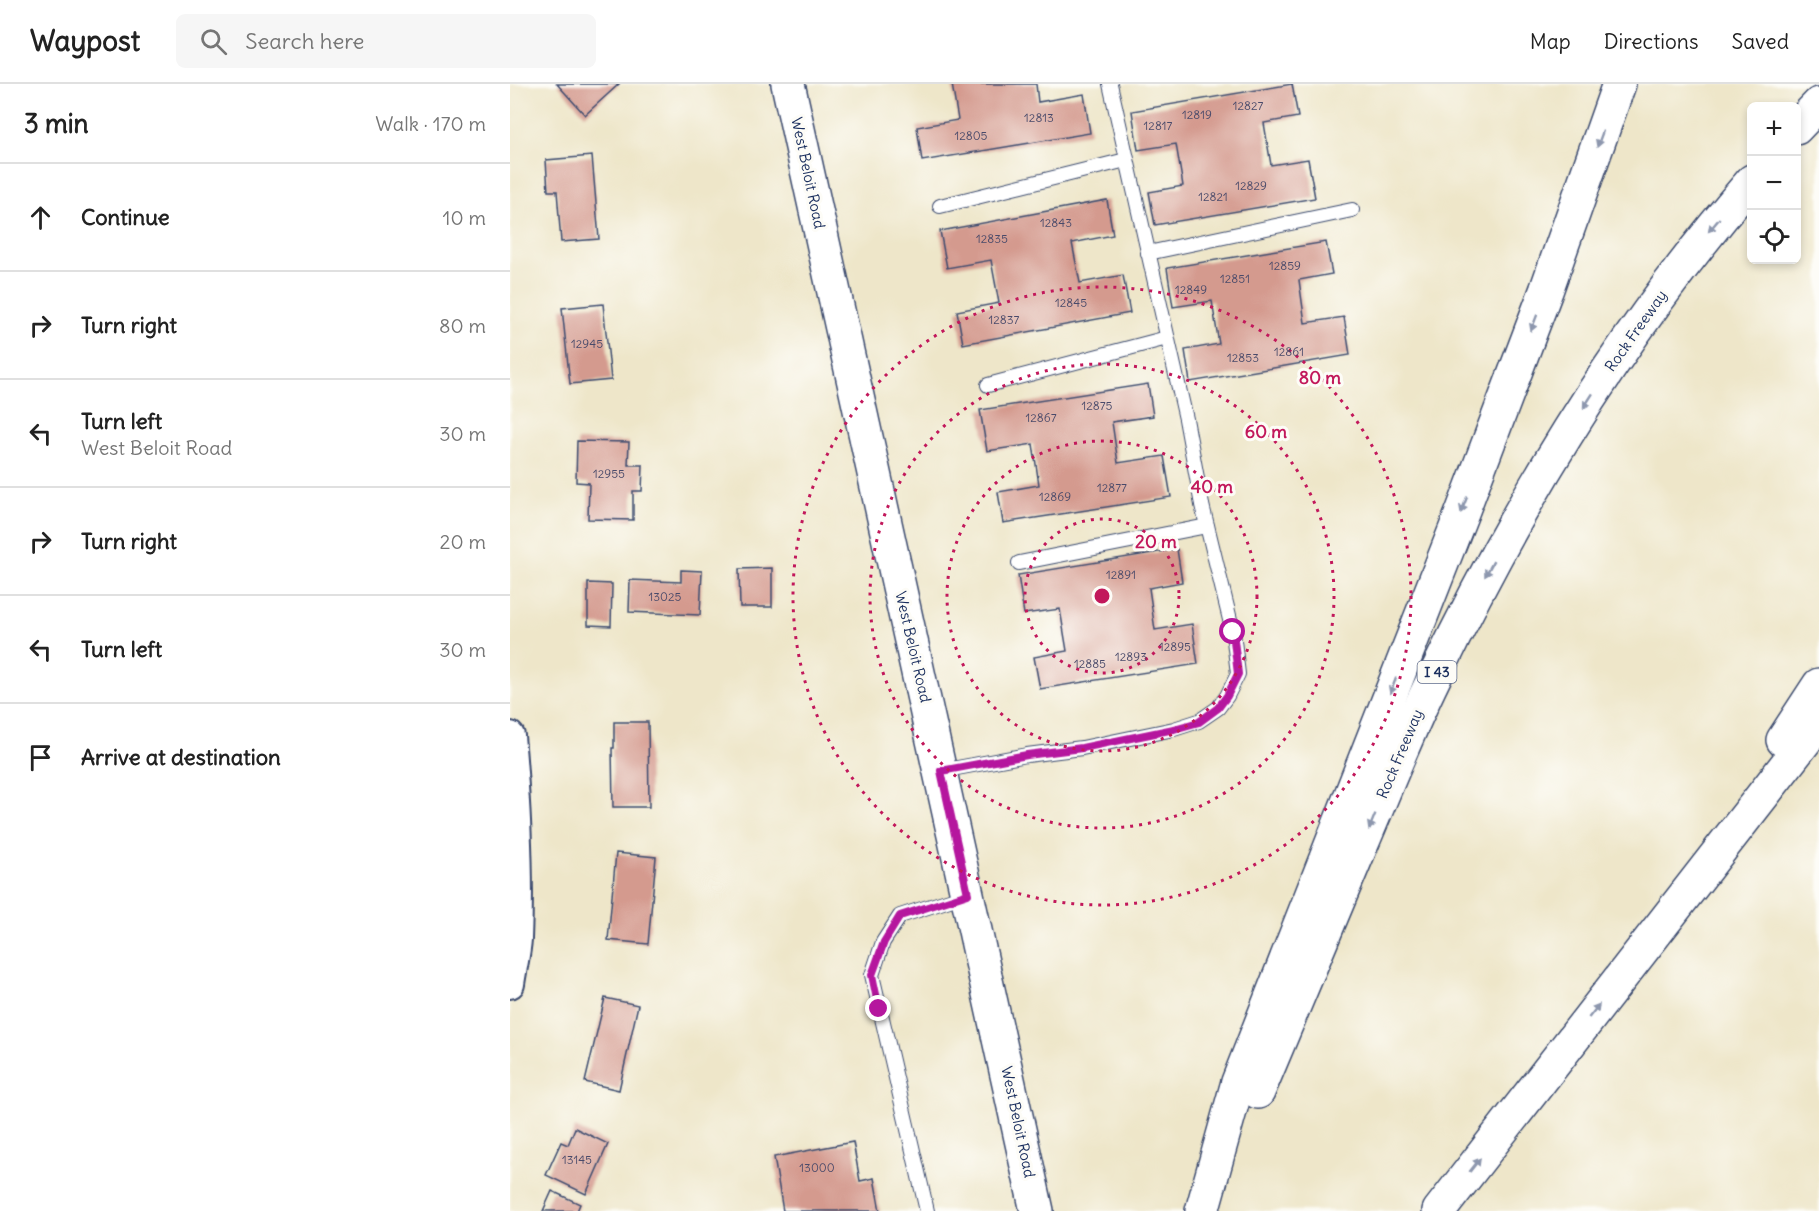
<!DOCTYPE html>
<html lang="en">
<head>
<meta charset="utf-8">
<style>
  :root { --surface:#fff; --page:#f6f6f6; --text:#222; --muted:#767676; --line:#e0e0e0 }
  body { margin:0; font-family:Delius,sans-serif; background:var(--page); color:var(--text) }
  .controls { position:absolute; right:18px; top:18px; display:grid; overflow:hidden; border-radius:9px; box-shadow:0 3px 9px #0003 }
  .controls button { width:54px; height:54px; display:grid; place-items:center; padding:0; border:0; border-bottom:2px solid var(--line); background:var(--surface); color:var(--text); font:30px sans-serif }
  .stop { position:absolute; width:18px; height:18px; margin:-14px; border:4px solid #b5179e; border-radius:50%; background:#fff }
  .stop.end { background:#b5179e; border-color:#fff; box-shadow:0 2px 6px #0008 }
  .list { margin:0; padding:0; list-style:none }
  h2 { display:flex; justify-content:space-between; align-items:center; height:78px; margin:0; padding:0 24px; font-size:26px }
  h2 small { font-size:20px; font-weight:400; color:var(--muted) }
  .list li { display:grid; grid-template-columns:39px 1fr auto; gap:18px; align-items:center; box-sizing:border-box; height:108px; padding:0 24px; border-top:2px solid var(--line) }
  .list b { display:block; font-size:22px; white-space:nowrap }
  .list p { margin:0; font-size:20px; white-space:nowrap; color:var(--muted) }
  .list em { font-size:20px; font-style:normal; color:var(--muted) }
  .icon { flex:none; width:33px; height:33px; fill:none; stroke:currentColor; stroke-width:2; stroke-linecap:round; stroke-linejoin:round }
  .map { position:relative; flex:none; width:1309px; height:1127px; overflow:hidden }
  header { display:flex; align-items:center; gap:36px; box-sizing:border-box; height:84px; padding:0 30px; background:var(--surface); border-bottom:2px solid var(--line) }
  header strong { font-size:28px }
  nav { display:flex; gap:33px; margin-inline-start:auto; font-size:21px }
  .search { width:420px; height:54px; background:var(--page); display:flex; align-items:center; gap:15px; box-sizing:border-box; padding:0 21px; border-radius:9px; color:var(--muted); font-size:22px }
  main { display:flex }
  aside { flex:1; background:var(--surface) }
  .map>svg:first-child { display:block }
</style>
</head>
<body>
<header>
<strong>Waypost</strong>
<div class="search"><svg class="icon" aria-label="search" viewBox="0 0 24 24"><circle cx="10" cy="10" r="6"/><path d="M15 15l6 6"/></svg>Search here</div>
<nav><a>Map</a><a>Directions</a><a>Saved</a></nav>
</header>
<main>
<aside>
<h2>3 min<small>Walk · 170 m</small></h2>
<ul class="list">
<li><svg class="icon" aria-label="ahead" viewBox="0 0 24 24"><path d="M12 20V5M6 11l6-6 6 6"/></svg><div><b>Continue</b></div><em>10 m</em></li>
<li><svg class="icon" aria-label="right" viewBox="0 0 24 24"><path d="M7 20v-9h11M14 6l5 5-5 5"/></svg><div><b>Turn right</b></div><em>80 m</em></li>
<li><svg class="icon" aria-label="left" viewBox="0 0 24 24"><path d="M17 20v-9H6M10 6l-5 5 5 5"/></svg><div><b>Turn left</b><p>West Beloit Road</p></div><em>30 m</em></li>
<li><svg class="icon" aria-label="right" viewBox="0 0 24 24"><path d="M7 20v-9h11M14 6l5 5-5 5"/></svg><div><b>Turn right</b></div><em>20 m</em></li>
<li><svg class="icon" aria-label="left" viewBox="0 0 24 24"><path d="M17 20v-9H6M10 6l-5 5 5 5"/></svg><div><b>Turn left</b></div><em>30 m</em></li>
<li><svg class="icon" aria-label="arrive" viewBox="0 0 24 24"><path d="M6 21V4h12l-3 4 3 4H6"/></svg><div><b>Arrive at destination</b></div></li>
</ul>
</aside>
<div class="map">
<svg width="1309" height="1127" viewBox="0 0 1309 1127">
  <rect width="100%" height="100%" fill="#fdfcf7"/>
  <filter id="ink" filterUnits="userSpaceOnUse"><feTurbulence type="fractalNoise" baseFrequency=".0167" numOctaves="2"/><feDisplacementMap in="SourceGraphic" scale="12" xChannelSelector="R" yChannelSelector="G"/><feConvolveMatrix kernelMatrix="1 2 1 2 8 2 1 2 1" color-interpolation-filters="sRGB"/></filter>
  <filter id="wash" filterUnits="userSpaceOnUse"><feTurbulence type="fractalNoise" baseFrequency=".008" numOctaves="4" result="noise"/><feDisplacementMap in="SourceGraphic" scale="24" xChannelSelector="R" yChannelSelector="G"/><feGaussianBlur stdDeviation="1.35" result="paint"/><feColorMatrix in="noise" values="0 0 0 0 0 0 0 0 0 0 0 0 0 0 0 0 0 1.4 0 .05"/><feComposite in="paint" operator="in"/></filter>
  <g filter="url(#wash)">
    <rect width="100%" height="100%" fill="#eee6c9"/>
    <g id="blocks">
      <g fill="#d49a8e">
        <polygon points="47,0 109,0 75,31"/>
        <polygon points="442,0 526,0 528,18 574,10 580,49 412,77 407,43 448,36"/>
        <polygon points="782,0 788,33 754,39 761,81 798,75 805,114 645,141 639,108 673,102 666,60 628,66 622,27"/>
        <polygon points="82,72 89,155 51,158 47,107 38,107 36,76"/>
        <polygon points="597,116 603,151 562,159 570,199 613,191 620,229 453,260 447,227 489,219 481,176 437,184 430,147"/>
        <polygon points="816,158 822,190 789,196 795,239 834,233 840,271 680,298 675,266 709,260 702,217 663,223 657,184"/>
        <polygon points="93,220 101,296 60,300 52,224"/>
        <polygon points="638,300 643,332 602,338 608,379 654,372 661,413 493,439 488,408 529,401 523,360 477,367 470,326"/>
        <polygon points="67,357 119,358 118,381 133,381 132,407 123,407 123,436 78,435 79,399 66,398"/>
        <polygon points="667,465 672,498 639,504 645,546 682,540 688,580 530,605 524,573 557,567 550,525 514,530 508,491"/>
        <polygon points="262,484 262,523 230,523 229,485"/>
        <polygon points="171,486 192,487 190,531 119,528 120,496 171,498"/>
        <polygon points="78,499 102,500 101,542 78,541"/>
        <polygon points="104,638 138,638 139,723 103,723 102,664 104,664"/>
        <polygon points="106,769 146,773 138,860 98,856"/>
        <polygon points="95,914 128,921 109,1006 75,998"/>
        <polygon points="65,1044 98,1060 76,1110 36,1091 51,1058 58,1061"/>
        <polygon points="343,1058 350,1097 364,1094 370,1127 273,1127 264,1073"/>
        <polygon points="42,1107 70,1120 67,1127 33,1127"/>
      </g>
    </g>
  </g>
  <g filter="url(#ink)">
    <use href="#blocks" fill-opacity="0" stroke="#3b4a6e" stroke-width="1.5"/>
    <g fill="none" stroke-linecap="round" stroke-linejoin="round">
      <defs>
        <g id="service">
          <polyline points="430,122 616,76"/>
          <polyline points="638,169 842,126"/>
          <polyline points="478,301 657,254"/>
          <polyline points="509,479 697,442"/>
          <polyline points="431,687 517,671 572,664 664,645 689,637 708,624 717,612 728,590 723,548 692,421 676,335 600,0"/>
          <polyline points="417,1127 362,891 373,858 390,832 458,810"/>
        </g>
        <path id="minor" d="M0 652C6 719 10 787 7 855 6 870 2 885 0 900"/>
        <polyline id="secondary" points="278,0 527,1127"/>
        <g id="motorway">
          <polyline points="1286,44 1309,20"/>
          <polyline points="1273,656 1309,601"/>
          <path d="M748 1008C782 926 817 844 851 762 875 706 897 649 924 594 1009 416 1113 246 1242 97"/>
          <polyline points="692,1127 728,998 953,426 1036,207 1109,0"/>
          <polyline points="929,1127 1309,639"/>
        </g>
      </defs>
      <use href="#service" stroke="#3b4a6e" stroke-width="16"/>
      <use href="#minor" stroke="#3b4a6e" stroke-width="32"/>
      <use href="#secondary" stroke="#3b4a6e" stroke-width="36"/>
      <use href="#motorway" stroke="#3b4a6e" stroke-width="36"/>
      <use href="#service" stroke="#fff" stroke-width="14"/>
      <use href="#minor" stroke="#fff" stroke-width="28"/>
      <use href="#secondary" stroke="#fff" stroke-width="33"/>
      <use href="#motorway" stroke="#fff" stroke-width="33"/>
    </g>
    <defs><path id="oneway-solid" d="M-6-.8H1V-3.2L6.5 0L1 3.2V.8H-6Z" transform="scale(1.5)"/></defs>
    <g fill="#8d97ae">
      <use href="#oneway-solid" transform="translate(1090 55) rotate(110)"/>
      <use href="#oneway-solid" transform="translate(1204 141) rotate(130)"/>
      <use href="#oneway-solid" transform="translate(1024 239) rotate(111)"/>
      <use href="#oneway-solid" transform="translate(1078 317) rotate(123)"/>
      <use href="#oneway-solid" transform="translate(954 421) rotate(111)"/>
      <use href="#oneway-solid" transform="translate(979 485) rotate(119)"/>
      <use href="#oneway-solid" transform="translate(883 602) rotate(111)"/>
      <use href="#oneway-solid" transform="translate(862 738) rotate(112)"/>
      <use href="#oneway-solid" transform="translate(1084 927) rotate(-52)"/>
      <use href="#oneway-solid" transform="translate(965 1081) rotate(-52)"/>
    </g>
  </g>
  <g fill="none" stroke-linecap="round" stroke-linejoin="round" filter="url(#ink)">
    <polyline stroke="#b5179e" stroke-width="8" points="369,925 362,891 374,858 390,832 458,810 431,687 517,671 572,664 664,645 689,638 708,624 717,612 728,590 723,548"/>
  </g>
  <g fill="none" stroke="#c2185b" stroke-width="3" stroke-dasharray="3 6">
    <circle cx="592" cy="512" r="77"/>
    <circle cx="592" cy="512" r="155"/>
    <circle cx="592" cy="512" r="232"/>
    <circle cx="592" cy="512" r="309"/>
  </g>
  <g text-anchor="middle" stroke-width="6" stroke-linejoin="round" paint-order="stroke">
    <g font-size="12" fill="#494a6a">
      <text x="738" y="26">12827</text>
      <text x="687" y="35">12819</text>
      <text x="529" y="38">12813</text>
      <text x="648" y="46">12817</text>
      <text x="461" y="56">12805</text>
      <text x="741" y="106">12829</text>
      <text x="703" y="117">12821</text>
      <text x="546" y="143">12843</text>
      <text x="482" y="159">12835</text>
      <text x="775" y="186">12859</text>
      <text x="725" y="199">12851</text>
      <text x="681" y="210">12849</text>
      <text x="561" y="223">12845</text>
      <text x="494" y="240">12837</text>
      <text x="77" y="264">12945</text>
      <text x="779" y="272">12861</text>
      <text x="733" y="278">12853</text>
      <text x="587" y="326">12875</text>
      <text x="531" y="338">12867</text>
      <text x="99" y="394">12955</text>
      <text x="602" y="408">12877</text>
      <text x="545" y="417">12869</text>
      <text x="611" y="495">12891</text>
      <text x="155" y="517">13025</text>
      <text x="665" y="567">12895</text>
      <text x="621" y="577">12893</text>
      <text x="580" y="584">12885</text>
      <text x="67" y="1080">13145</text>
      <text x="307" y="1088">13000</text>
    </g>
    <rect fill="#fdfcf7" stroke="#5f6c8c" stroke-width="1.5" x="907.5" y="577" width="39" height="22" rx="4.5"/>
    <g font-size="14" font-weight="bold" fill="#1b2f5e">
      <text x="927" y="593">I 43</text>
    </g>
    <g font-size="15" fill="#1b2f5e" stroke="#fdfcf7">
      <text transform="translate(298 89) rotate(78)" y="5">West Beloit Road</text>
      <text transform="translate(1126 247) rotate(-55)" y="5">Rock Freeway</text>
      <text transform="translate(403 563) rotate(77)" y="5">West Beloit Road</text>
      <text transform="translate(890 670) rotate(-67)" y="5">Rock Freeway</text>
      <text transform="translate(508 1038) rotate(78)" y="5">West Beloit Road</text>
    </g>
  </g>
  <circle cx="592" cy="512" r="9" fill="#c2185b" stroke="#fdfcf7" stroke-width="3"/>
  <g font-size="18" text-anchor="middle" font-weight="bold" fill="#c2185b" stroke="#fdfcf7" stroke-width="6" stroke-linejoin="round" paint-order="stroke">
    <text x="810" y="300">80 m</text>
    <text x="756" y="354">60 m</text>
    <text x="702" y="409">40 m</text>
    <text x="646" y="464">20 m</text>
  </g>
</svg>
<div class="controls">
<button>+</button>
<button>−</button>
<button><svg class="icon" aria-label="locate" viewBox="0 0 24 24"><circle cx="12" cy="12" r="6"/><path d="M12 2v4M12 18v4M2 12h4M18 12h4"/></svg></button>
</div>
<div class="stop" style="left:723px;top:548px"></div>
<div class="stop end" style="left:369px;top:925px"></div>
</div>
</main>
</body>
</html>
